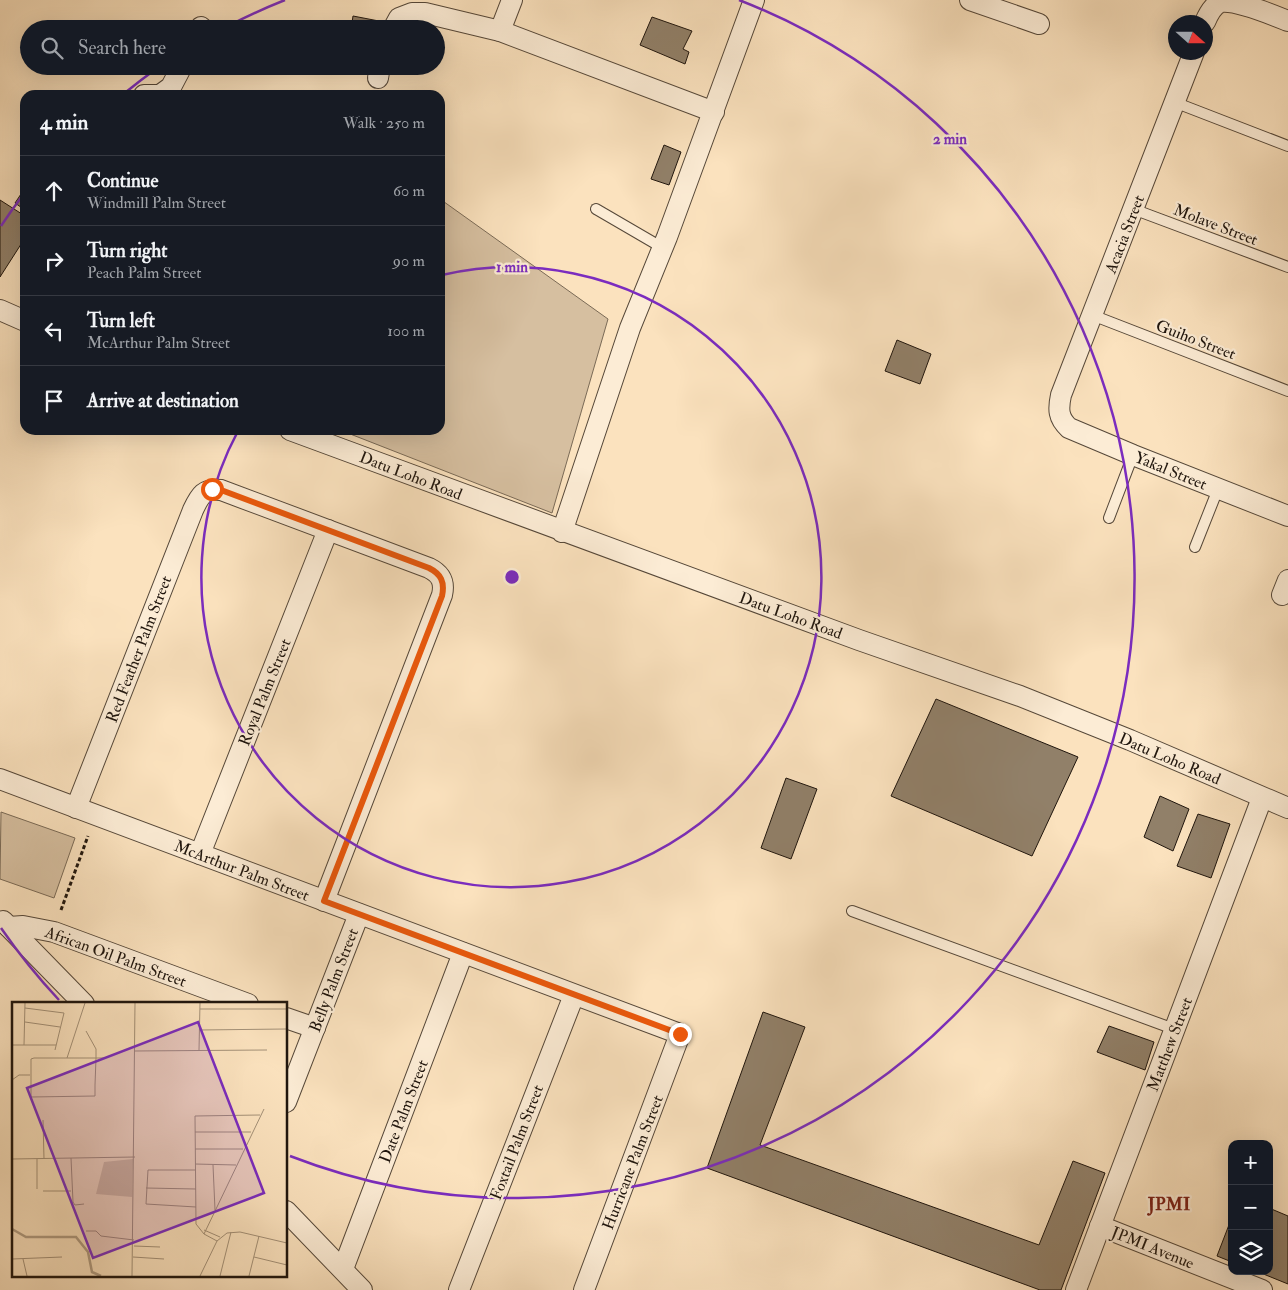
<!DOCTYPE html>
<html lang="en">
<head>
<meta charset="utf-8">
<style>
  :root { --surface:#171b24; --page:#242831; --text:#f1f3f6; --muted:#9ea1a6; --line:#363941 }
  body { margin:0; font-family:"IM FELL Double Pica",serif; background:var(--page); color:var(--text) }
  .controls { position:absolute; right:15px; bottom:15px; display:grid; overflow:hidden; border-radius:10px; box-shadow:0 5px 20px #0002 }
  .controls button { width:45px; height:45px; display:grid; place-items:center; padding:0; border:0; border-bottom:1px solid var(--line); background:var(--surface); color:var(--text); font:25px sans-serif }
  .compass { position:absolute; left:1168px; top:15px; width:45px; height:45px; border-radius:50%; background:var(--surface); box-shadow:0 5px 20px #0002; rotate:111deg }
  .stop { position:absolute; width:15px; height:15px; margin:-11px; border:4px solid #ea580c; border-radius:50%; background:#fff }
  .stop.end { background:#ea580c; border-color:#fff; box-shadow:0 1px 5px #0008 }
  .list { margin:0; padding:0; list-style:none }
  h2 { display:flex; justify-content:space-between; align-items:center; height:65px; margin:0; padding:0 20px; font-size:21px }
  h2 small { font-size:16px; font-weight:400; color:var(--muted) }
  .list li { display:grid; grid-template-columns:32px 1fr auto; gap:15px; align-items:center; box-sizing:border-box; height:70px; padding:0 20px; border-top:1px solid var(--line) }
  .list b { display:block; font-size:19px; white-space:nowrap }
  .list p { margin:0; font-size:16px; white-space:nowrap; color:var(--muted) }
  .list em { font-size:16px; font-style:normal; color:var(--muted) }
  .icon { flex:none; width:28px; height:28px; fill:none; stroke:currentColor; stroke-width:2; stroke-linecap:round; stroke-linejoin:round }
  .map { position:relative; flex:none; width:1288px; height:1290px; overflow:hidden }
  .search { position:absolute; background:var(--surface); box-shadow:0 5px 20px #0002; left:20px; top:20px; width:425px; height:55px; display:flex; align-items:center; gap:12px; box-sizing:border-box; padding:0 18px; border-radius:28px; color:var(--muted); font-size:19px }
  .panel { position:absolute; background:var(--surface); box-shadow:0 5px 20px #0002; left:20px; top:90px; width:425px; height:345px; border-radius:15px }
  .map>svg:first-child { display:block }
</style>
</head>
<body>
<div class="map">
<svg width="1288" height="1290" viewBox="0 0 1288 1290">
  <rect width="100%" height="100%" fill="#fbe2be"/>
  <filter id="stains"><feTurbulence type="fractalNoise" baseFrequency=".004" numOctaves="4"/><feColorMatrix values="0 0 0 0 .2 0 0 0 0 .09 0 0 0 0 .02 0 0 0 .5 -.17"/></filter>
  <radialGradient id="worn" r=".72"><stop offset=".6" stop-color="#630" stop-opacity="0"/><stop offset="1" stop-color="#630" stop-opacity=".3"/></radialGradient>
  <g fill="#d6bfa0" stroke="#7a6a56">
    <polygon points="440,199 608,319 552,513 340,430 440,430"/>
    <polygon points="1,812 75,838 54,898 0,879"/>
  </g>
  <g fill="#918069" stroke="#1f150d">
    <polygon points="353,16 384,22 381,29 351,29"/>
    <polygon points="652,17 692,31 683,49 689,52 685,64 640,45"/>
    <polygon points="664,145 681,152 669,185 651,179"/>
    <polygon points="25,188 25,210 15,203"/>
    <polygon points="0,200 25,216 25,238 0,277"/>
    <polygon points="897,340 931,354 920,384 885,371"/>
    <polygon points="936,699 1078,757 1032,856 891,796"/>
    <polygon points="786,778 817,789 791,859 761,848"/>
    <polygon points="1160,796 1189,809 1173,851 1144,837"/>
    <polygon points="1198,814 1230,824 1211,878 1177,866"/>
    <polygon points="763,1012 805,1027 760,1145 1039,1245 1073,1161 1105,1173 1061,1290 1040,1290 707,1168"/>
    <polygon points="1109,1026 1154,1042 1145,1070 1097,1052"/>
    <polygon points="1269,1208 1288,1216 1288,1284 1256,1271 1269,1271"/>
    <polygon points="1232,1217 1232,1262 1217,1256"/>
  </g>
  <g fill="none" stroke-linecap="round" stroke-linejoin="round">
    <defs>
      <g id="service">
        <polyline points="1174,102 1288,146"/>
        <polyline points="596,209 663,248"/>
        <polyline points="1133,209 1288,267"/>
        <polyline points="1092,315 1288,391"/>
        <polyline points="1109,518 1133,455"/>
        <polyline points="1195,547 1218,489"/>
        <polyline points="852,911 1174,1029"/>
      </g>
      <g id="minor">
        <polyline points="970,0 1039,24"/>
        <path d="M1205 22C1208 15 1213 5 1221 2 1237 0 1273 15 1288 21"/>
        <polyline points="200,29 201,27"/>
        <polyline points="393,29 399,18 412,13 425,13 500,31 714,112"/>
        <polyline points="500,31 512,0"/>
        <path d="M1194 52 1061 395C1058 409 1058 418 1069 428L1133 455 1288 516"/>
        <polyline points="378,78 380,66"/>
        <polyline points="144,95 160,95 171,87 182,66"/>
        <polyline points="0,310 25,321"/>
        <polyline points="290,430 859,640 1020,696 1130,740 1288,808"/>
        <polyline points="562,532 630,328 667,237 754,0"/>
        <polyline points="1282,595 1288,580"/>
        <polyline points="0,779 680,1034 584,1290"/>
        <path d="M76 808 193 510C200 495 204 488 221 490L429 568C441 574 445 582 442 595L324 901"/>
        <polyline points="200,854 328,530"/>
        <polyline points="3,921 84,1004"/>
        <polyline points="9,927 23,926 54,932 248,1004"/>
        <polyline points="286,1018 315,1028"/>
        <polyline points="286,1102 359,914"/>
        <polyline points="286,1211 362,1290"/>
        <polyline points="1100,1226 1262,1290"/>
        <polyline points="343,1269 463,953"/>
        <polyline points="459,1290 574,995"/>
        <polyline points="1076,1290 1262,798"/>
      </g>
    </defs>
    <use href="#service" stroke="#564839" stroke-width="12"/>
    <use href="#minor" stroke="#564839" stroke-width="22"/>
    <polyline stroke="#1f150d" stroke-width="3" stroke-dasharray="4 2.5" stroke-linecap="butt" points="61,910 88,836"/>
    <use href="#service" stroke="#fcecd5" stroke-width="10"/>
    <use href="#minor" stroke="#fcecd5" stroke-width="20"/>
  </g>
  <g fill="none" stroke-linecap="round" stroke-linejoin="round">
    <path stroke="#ea580c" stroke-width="6" d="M212 489 221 490 429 568C441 574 445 582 442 596L324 901 680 1034"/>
  </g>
  <g fill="none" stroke="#7b2cbf" stroke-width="2.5">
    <path d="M442 275A310 310 0 1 1 238 431"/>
    <path d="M59 1000A620 620 0 0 1 1 928M1 226A620 620 0 0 1 23 195M126 92A620 620 0 0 1 156 69M226 27A620 620 0 0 1 285 0M739 0A620 620 0 0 1 290 1156"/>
  </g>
  <g text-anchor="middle" stroke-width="4.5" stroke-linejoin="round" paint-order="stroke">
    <g font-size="16" fill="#1f150d" stroke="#fcecd5">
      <text transform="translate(1216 224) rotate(21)" y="6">Molave Street</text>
      <text transform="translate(1124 234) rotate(-69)" y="6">Acacia Street</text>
      <text transform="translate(1196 339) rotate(21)" y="6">Guiho Street</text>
      <text transform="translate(1171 470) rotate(22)" y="6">Yakal Street</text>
      <text transform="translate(411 475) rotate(21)" y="6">Datu Loho Road</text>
      <text transform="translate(791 615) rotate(20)" y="6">Datu Loho Road</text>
      <text transform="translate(138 649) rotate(-69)" y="6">Red Feather Palm Street</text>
      <text transform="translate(264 692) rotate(-68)" y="6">Royal Palm Street</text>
      <text transform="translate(1170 758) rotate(23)" y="6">Datu Loho Road</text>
      <text transform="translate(242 870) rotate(21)" y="6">McArthur Palm Street</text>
      <text transform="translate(116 956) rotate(20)" y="6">African Oil Palm Street</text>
      <text transform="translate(333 980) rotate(-69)" y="6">Belly Palm Street</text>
      <text transform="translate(1169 1044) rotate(-69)" y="6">Matthew Street</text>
      <text transform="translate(403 1111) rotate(-69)" y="6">Date Palm Street</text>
      <text transform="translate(516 1142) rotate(-69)" y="6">Foxtail Palm Street</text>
      <text transform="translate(632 1162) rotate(-69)" y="6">Hurricane Palm Street</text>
      <text transform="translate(1153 1247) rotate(22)" y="6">JPMI Avenue</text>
    </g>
    <g font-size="18" font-weight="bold" fill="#7a1f14" stroke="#fcecd5">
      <text x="1169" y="1210">JPMI</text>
    </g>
  </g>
  <g transform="translate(12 1002)">
    <rect width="275" height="275" fill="#fbe2be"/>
    <path d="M121 157 120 195 84 192 92 160Z" fill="#d6bfa0"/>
    <path fill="none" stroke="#b09c82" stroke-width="2.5" d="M0 227 14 235H64L76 250 80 270 89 274"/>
    <path fill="none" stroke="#a39077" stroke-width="1" d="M13 6 52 11 43 48M188 7H275M13 20 48 25M187 28 274 27M74 29 84 47V56L83 83V94L19 95V57L22 56H94M0 43H44M12 43 13 1M187 48 188 1M122 49 255 48M55 56 73 1M0 78 7 73H18M31 118 32 157M0 130V157M0 130V108M183 130H239M183 147H231M59 156 61 200 63 203 72 202M0 157 123 155M25 157V187M183 162 224 163M201 163 203 208M184 168H136L134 202 184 205M134 186 184 187M31 189H59M192 228 208 235M74 229H84L89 234 122 238M192 232 252 107M205 239 192 232 184 222 183 114 248 113M122 244 148 245M121 255 152 257M242 255 275 263M0 257 50 255M11 257 15 274M120 274 123 1M188 274 205 239 215 231 228 230 275 241M208 274 219 230M237 274 247 234"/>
    <path fill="#7b2cbf" fill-opacity="0.15" stroke="#7b2cbf" stroke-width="2.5" d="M186 20 252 191 81 256 15 86Z"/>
    <rect width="275" height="275" fill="none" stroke="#1f150d" stroke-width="2.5"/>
  </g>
  <circle cx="512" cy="577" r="8" fill="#7b2cbf" stroke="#fcecd5" stroke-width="2.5"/>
  <g font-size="15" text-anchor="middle" font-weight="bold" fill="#7b2cbf" stroke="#fcecd5" stroke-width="4.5" stroke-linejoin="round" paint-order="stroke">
    <text x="950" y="144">2 min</text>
    <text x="512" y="272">1 min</text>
  </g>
  <rect width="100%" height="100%" filter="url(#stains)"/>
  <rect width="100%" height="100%" fill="url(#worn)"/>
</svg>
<div class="controls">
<button>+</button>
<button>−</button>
<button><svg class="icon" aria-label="layers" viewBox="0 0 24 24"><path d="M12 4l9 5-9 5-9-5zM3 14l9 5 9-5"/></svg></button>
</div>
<svg class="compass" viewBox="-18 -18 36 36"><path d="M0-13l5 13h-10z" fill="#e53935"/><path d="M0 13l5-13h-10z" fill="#9ea1a6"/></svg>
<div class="stop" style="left:212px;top:489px"></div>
<div class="stop end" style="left:680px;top:1034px"></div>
<div class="search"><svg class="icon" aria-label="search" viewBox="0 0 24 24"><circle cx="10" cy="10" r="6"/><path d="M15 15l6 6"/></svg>Search here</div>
<section class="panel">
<h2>4 min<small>Walk · 250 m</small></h2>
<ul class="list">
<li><svg class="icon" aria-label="ahead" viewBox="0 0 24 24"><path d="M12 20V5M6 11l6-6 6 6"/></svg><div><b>Continue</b><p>Windmill Palm Street</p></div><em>60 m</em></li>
<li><svg class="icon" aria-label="right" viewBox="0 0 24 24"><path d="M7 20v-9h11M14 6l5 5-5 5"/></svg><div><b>Turn right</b><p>Peach Palm Street</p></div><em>90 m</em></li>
<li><svg class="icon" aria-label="left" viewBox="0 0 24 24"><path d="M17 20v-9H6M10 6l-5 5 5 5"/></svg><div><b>Turn left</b><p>McArthur Palm Street</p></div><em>100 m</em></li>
<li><svg class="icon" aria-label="arrive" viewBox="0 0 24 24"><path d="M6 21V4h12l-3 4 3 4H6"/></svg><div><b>Arrive at destination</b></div></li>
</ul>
</section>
</div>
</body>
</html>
